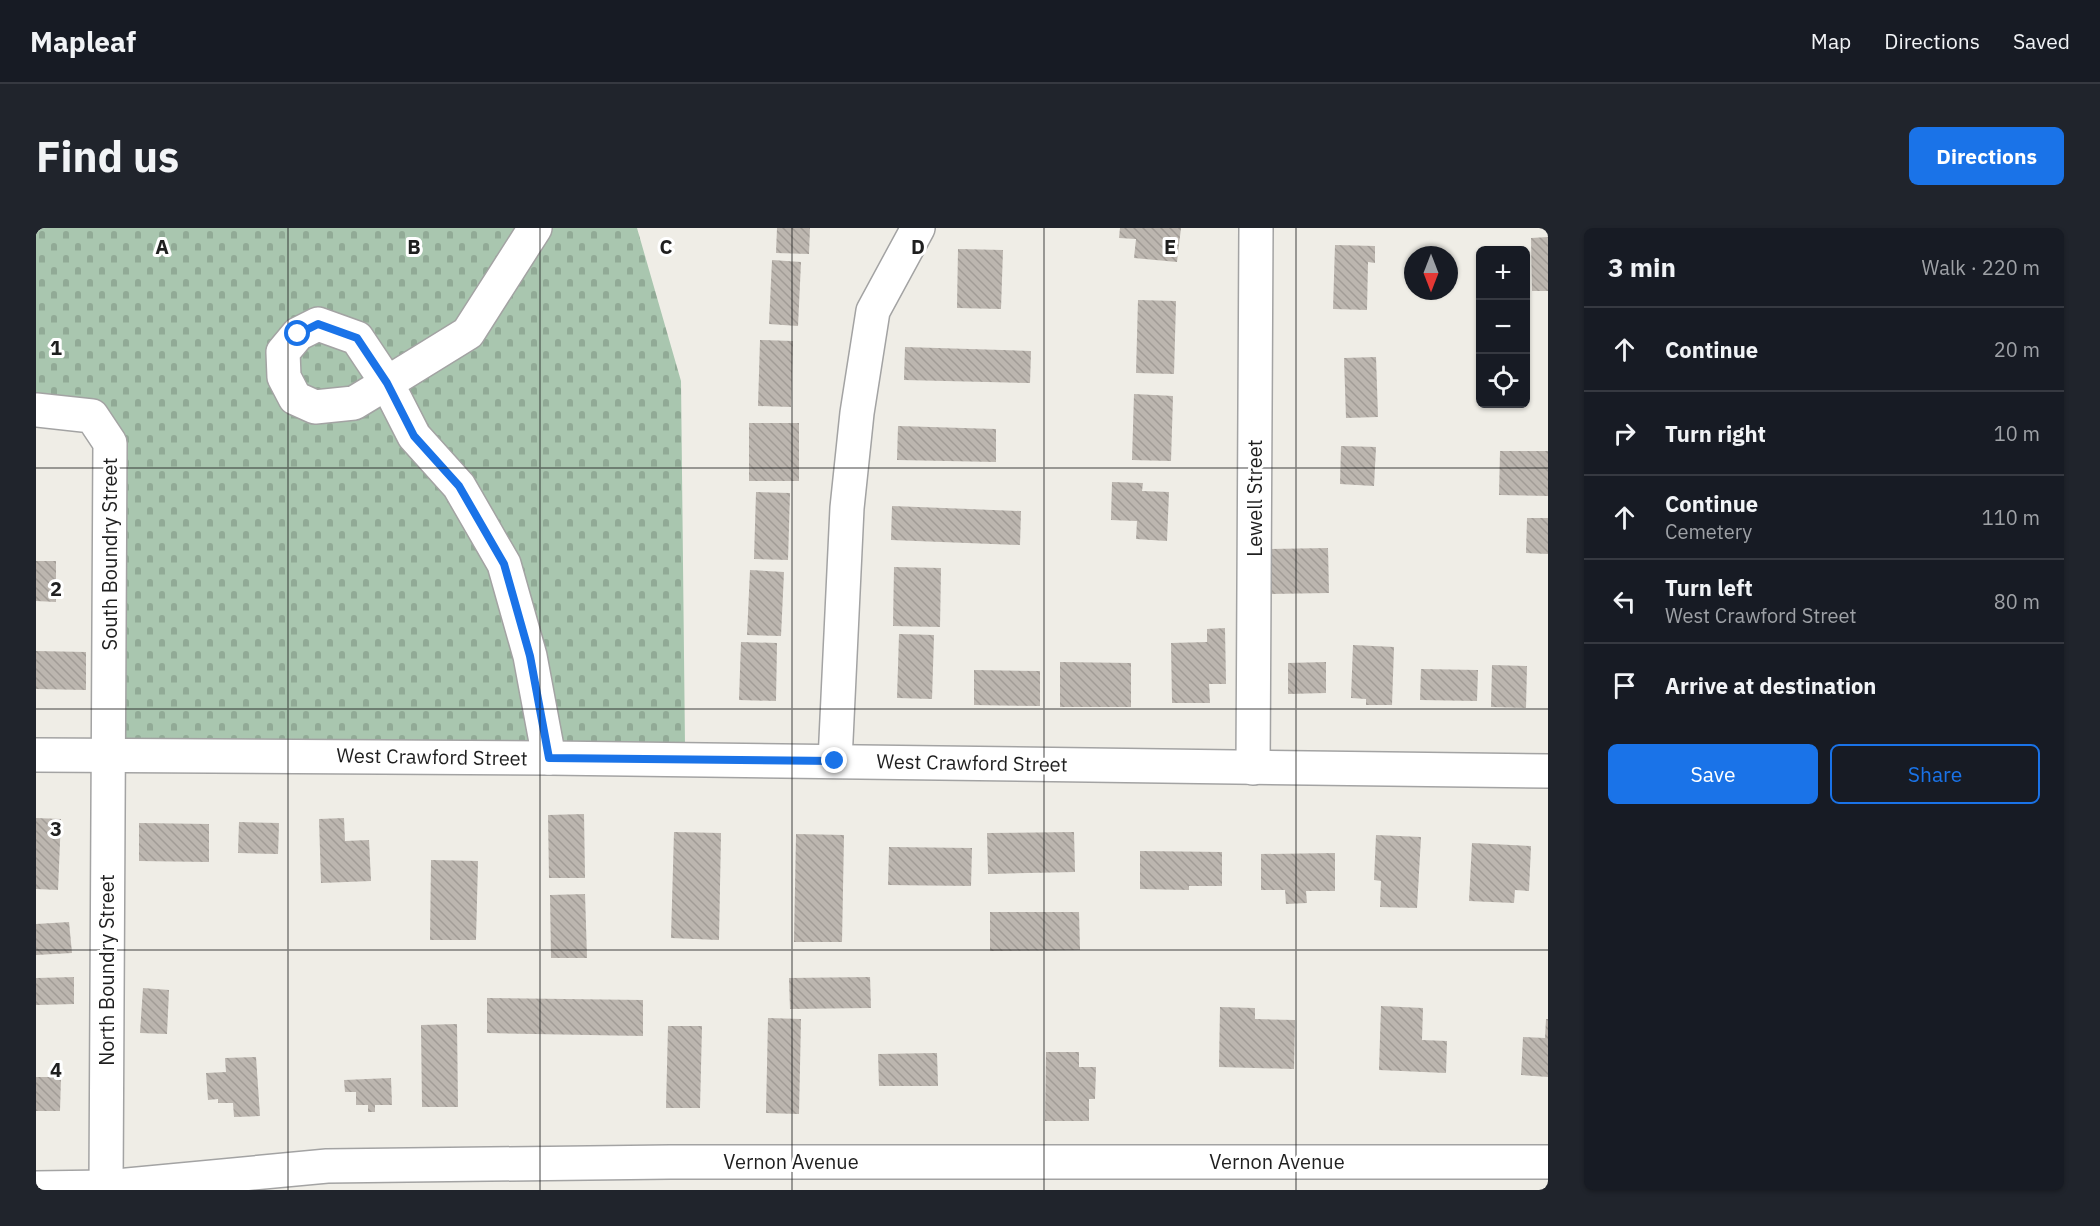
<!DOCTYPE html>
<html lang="en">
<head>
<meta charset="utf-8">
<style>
  :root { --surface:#171b24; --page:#20242c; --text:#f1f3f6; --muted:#9ea1a6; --line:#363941; --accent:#1a73e8 }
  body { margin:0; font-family:"IBM Plex Sans",sans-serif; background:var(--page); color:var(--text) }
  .controls { position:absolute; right:18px; top:18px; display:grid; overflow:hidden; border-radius:9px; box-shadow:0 2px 4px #0004 }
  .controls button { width:54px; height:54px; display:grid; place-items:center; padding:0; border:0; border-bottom:2px solid var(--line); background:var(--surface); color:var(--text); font:30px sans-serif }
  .compass { position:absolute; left:1368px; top:18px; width:54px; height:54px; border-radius:50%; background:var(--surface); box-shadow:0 2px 4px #0004; rotate:180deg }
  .stop { position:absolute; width:18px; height:18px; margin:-14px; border:4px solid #1a73e8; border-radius:50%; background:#fff }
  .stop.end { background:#1a73e8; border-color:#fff; box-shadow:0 2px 6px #0008 }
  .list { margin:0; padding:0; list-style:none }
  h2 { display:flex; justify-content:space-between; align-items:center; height:78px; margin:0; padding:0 24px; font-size:26px }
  h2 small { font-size:20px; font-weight:400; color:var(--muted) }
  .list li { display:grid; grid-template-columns:39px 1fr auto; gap:18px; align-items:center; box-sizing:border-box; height:84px; padding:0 24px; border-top:2px solid var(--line) }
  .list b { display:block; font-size:22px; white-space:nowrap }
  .list p { margin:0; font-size:20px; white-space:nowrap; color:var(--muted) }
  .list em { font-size:20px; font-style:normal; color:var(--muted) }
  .actions { display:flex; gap:12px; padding:18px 24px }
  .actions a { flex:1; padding:14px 0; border:2px solid var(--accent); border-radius:9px; text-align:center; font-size:21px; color:var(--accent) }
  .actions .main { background:var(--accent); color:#fff }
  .icon { flex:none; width:33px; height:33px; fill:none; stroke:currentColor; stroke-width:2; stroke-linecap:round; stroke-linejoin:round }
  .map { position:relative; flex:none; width:1512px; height:962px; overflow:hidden; border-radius:9px }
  header { display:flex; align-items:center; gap:36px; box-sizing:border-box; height:84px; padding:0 30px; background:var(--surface); border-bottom:2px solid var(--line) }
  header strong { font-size:28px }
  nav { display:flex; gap:33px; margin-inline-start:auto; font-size:21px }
  .intro { display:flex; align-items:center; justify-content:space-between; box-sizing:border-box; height:144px; padding:0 36px }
  h1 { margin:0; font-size:42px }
  .button { padding:15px 27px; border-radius:9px; background:var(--accent); color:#fff; font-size:21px; font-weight:700 }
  main { display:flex; gap:36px; padding:0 36px }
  aside { flex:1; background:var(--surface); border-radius:9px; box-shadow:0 2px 4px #0004 }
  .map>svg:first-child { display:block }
</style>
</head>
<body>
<header>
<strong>Mapleaf</strong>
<nav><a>Map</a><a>Directions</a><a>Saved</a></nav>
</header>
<div class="intro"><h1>Find us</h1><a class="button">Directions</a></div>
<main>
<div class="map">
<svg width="1512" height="962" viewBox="0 0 1512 962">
  <defs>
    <pattern id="cemetery-stones" width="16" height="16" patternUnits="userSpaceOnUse" patternTransform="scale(1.5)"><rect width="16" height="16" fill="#a9c6af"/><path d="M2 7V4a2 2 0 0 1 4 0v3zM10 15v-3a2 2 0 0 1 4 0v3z" fill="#91aa96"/></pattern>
    <pattern id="building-back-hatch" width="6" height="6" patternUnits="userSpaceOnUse" patternTransform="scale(1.5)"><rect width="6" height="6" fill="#bcb6af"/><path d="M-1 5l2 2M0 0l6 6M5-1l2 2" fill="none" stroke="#a19c96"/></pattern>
  </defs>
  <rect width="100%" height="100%" fill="#efede6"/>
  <polygon fill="url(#cemetery-stones)" points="0,0 601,0 645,153 649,517 86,515 72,184 0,172"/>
  <g fill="url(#building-back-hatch)">
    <polygon points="741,0 774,0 773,26 740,25"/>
    <polygon points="1084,0 1145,0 1141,34 1098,30 1100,11 1083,10"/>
    <polygon points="1512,9 1512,63 1496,63 1495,10"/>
    <polygon points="1299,17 1339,18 1339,35 1332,34 1331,82 1297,81"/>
    <polygon points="922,21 967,22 965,81 921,80"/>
    <polygon points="736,32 765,34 762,98 733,96"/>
    <polygon points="1102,72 1140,73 1138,146 1100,145"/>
    <polygon points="724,112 757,113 755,179 722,178"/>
    <polygon points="869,119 995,123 994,155 868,152"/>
    <polygon points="1340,129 1342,189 1310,190 1308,130"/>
    <polygon points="1098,166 1137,168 1135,233 1096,232"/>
    <rect x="713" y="195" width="50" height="58"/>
    <polygon points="862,198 960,201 960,234 861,232"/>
    <polygon points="1305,218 1340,219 1338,258 1304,256"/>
    <polygon points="1464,223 1512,223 1512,268 1463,267"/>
    <polygon points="1076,254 1107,255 1106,263 1133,264 1131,313 1100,311 1101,293 1075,292"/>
    <polygon points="720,264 754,265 752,332 718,331"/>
    <polygon points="856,278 985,283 984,317 855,312"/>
    <polygon points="1491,290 1512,290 1512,326 1490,325"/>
    <polygon points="1292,320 1293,365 1234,366 1233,321"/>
    <polygon points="0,333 20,333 20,374 0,373"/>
    <polygon points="858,339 905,340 904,399 857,398"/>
    <polygon points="714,342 748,344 745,408 711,407"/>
    <polygon points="1189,400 1190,456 1173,456 1174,475 1136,475 1135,415 1171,414 1171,401"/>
    <polygon points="863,406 898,407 896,471 861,470"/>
    <polygon points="705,414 741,415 740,473 703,472"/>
    <polygon points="1317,417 1358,419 1356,477 1330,477 1330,471 1315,470"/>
    <polygon points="0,423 50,424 50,462 0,461"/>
    <polygon points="1024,434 1095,435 1095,479 1024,479"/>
    <polygon points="1290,434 1290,465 1252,466 1252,435"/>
    <polygon points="1456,437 1491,438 1490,480 1455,479"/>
    <polygon points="1385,441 1442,442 1441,473 1384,472"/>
    <polygon points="938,442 1004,443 1004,478 938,477"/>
    <polygon points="548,586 549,650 513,650 512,587"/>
    <polygon points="0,590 25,591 22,662 0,661"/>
    <polygon points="308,590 309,613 333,612 335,653 285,655 283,591"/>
    <polygon points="203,594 243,595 242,626 202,625"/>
    <polygon points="103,595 173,596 173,634 103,633"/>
    <polygon points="638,604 685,605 683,712 635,710"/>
    <polygon points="1038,604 1039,644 952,646 951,605"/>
    <polygon points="760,606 808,607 806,714 758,714"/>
    <polygon points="1340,607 1385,609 1381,680 1344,679 1345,653 1338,652"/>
    <polygon points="1436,615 1495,618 1493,663 1479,662 1478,675 1433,673"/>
    <polygon points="853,619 936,620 935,658 852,657"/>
    <polygon points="1104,623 1186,624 1186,658 1153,658 1153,662 1104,661"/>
    <polygon points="1299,625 1299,663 1270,663 1271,675 1250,676 1249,662 1225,662 1225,626"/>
    <polygon points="395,632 442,633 440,712 394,712"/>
    <polygon points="549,666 551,730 515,730 514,667"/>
    <polygon points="954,684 1043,684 1044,722 954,723"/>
    <polygon points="33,694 36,725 0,727 0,696"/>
    <polygon points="38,749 38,776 0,777 0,750"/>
    <polygon points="834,749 835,780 754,781 753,750"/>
    <polygon points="107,760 133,762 131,806 104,805"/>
    <polygon points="451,770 607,772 607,808 451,805"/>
    <polygon points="1345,778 1387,780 1386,812 1411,813 1410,845 1343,842"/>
    <polygon points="1184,779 1219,780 1219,791 1259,792 1258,841 1183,839"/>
    <polygon points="732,790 765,791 763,886 730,885"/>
    <polygon points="1510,791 1512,791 1512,849 1485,847 1487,809 1509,810"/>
    <polygon points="421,796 422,879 386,879 385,797"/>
    <polygon points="632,798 666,798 664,880 630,880"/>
    <polygon points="1010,824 1043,824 1043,839 1060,839 1059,871 1053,871 1053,893 1009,893"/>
    <polygon points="901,825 902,858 843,858 842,826"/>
    <polygon points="220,829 224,888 198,889 197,875 182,875 182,871 172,872 170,845 190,844 189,830"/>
    <polygon points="0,849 25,849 24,883 0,883"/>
    <polygon points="355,850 356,877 339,877 339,884 332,884 332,877 320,877 320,864 309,864 308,852"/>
  </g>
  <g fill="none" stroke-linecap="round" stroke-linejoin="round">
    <defs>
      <g id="minor">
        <polyline points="499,0 432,105 351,155 378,208 423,258 468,336 494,428 513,530"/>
        <polygon points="282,96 321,110 351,155 318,175 279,179 259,170 248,149 247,124 262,106"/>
        <polyline points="0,182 56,188 74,215 70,959"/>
        <polyline points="0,527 513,530 1512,543"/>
        <polyline points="799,533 811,280 821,185 837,83 882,0"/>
        <polyline points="1217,540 1220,0"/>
        <polyline points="0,960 70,959 291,938 634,934 1512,934"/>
      </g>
    </defs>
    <use href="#minor" stroke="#a3a3a3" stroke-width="36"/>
    <use href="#minor" stroke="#fff" stroke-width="33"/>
  </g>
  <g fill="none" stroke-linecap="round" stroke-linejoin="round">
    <polyline stroke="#1a73e8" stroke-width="8" points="262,106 282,96 321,110 351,155 378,208 423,258 468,336 494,428 513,530 799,533"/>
  </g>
  <path fill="none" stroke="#1f1f1f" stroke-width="1.5" stroke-opacity="0.55" d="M252 0V962M504 0V962M756 0V962M1008 0V962M1260 0V962M0 240H1512M0 481H1512M0 722H1512"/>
  <g text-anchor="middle" stroke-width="6" stroke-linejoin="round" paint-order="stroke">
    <g font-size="20" fill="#1f1f1f" stroke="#fff">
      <text transform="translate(1219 270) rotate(-90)" y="7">Lewell Street</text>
      <text transform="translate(74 326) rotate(-90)" y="7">South Boundry Street</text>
      <text transform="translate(396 529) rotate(1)" y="7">West Crawford Street</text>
      <text transform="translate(936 535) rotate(1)" y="7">West Crawford Street</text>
      <text transform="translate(71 742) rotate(-90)" y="7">North Boundry Street</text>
      <text x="755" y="941">Vernon Avenue</text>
      <text x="1241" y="941">Vernon Avenue</text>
    </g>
  </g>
  <g font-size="20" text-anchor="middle" font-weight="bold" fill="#1f1f1f" stroke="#fff" stroke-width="6" stroke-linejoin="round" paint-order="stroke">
    <text x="126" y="26">A</text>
    <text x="378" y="26">B</text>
    <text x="630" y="26">C</text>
    <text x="882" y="26">D</text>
    <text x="1134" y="26">E</text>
    <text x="20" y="127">1</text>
    <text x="20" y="368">2</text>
    <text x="20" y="608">3</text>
    <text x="20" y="849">4</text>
  </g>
</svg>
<div class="controls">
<button>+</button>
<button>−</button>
<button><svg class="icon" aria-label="locate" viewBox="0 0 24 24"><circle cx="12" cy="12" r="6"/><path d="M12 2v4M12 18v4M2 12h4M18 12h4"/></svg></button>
</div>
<svg class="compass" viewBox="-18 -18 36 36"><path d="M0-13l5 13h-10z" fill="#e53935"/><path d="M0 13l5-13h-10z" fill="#9ea1a6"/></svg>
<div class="stop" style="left:262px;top:106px"></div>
<div class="stop end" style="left:799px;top:533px"></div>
</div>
<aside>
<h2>3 min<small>Walk · 220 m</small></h2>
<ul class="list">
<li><svg class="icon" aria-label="ahead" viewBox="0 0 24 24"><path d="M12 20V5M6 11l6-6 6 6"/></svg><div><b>Continue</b></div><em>20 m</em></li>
<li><svg class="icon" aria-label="right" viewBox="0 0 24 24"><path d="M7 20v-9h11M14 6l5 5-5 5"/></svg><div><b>Turn right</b></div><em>10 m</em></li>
<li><svg class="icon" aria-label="ahead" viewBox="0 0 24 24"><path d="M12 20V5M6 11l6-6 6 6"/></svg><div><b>Continue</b><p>Cemetery</p></div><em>110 m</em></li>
<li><svg class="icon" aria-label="left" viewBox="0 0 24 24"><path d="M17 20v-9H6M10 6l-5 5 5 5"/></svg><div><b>Turn left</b><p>West Crawford Street</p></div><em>80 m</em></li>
<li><svg class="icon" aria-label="arrive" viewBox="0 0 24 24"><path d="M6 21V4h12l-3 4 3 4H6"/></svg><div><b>Arrive at destination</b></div></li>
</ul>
<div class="actions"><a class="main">Save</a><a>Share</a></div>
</aside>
</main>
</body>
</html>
